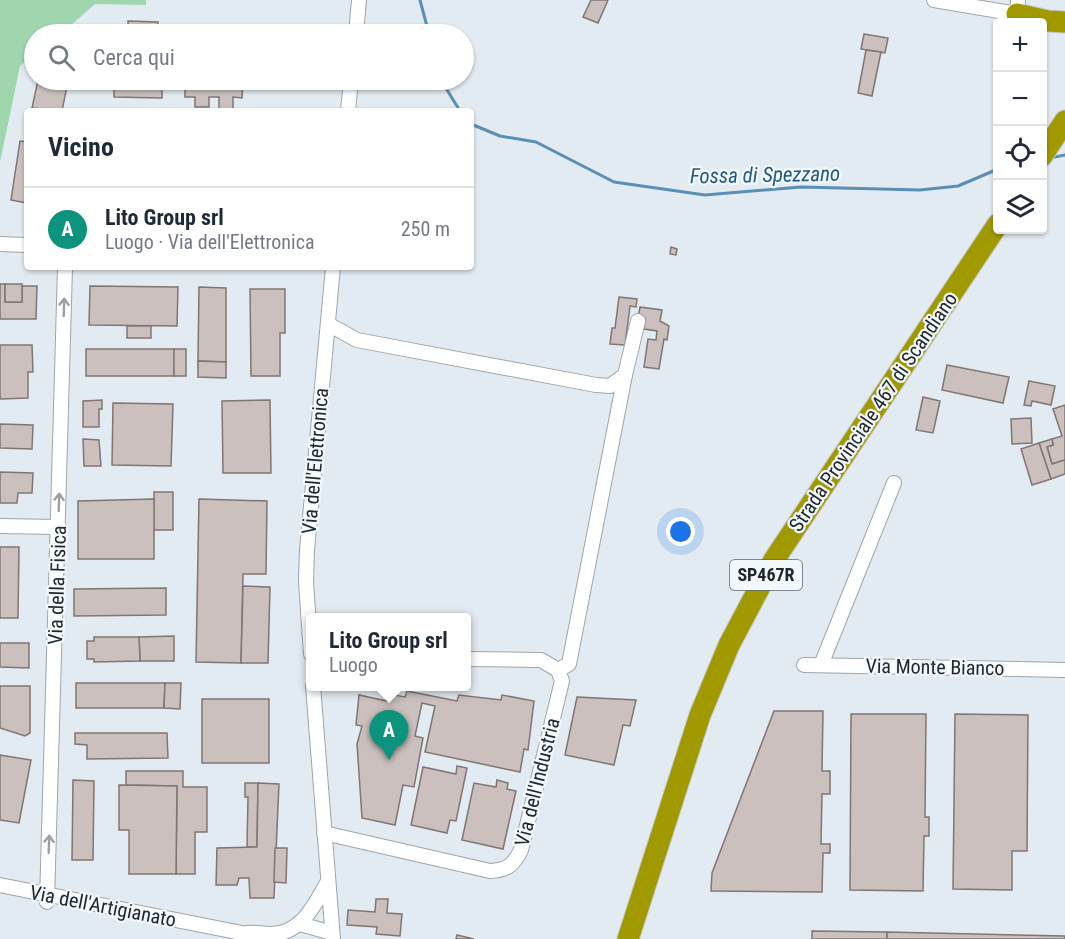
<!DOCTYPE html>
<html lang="it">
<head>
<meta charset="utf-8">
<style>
  :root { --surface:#fff; --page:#f2f2f3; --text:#1f2937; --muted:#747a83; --line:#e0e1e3; --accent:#0b937e }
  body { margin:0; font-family:"Roboto Condensed",sans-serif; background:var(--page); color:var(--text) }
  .controls { position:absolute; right:18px; top:18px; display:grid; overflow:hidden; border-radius:6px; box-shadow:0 2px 4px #0004 }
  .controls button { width:54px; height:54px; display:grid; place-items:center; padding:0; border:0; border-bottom:2px solid var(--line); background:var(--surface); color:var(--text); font:30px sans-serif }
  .you { position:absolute; left:681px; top:532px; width:21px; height:21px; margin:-15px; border:4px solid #fff; border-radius:50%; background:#1a73e8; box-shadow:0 0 0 9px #1a73e833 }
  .badge { display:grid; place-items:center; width:39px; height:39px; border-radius:50%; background:var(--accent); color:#fff; font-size:20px; font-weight:700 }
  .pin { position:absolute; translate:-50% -50px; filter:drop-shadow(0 2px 3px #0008) }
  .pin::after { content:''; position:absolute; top:32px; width:21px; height:18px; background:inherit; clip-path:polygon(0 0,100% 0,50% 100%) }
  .popup { position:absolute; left:306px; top:613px; width:165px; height:78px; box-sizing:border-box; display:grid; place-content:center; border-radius:6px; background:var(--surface); filter:drop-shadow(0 2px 4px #0005); font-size:20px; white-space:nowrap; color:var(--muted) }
  .popup b { font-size:22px; color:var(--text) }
  .popup::after { content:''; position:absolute; left:50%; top:100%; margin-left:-12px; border:12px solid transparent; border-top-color:var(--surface) }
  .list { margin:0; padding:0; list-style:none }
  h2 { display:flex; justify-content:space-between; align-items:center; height:78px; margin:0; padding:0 24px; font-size:26px }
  h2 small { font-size:20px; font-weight:400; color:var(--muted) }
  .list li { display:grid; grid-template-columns:39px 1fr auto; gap:18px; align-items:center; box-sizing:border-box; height:84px; padding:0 24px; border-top:2px solid var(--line) }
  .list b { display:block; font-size:22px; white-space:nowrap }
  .list p { margin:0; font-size:20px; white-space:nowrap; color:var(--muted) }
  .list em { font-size:20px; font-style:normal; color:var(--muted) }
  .icon { flex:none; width:33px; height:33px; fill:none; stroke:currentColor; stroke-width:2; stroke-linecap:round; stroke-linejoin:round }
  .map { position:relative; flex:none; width:1065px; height:939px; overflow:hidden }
  .search { position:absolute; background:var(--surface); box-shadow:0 2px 4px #0004; left:24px; top:24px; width:450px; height:66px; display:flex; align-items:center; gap:15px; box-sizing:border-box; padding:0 21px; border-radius:33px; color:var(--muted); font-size:22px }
  .panel { position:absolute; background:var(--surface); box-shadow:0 2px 4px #0004; left:24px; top:108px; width:450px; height:162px; border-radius:6px }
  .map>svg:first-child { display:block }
</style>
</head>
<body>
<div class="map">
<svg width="1065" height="939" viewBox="0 0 1065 939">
  <rect width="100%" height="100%" fill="#e3ebf2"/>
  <polygon fill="#9fd6ad" points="0,0 146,0 146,5 95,4 61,34 34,34 34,55 20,66 0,162"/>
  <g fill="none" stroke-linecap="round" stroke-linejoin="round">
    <g stroke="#598fb5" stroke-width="3">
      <polyline points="420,0 429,34"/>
      <polyline points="441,80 460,111"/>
      <polyline points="471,124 500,136 536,142 614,182 705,195 801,187 920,190 958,186 998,169"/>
      <polyline points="1050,158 1065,155"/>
    </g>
  </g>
  <g fill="#cbc0be" stroke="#807574" stroke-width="1.5">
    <polygon points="591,0 608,0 598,23 583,17"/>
    <polygon points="128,21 158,22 158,34 128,34"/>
    <polygon points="864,34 888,38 885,53 861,49"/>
    <polygon points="866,50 881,52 872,96 858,93"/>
    <polygon points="38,80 68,81 62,111 32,108"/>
    <polygon points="114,80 162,80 162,98 114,97"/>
    <polygon points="185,80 243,80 242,98 233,97 233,109 219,109 219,97 209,97 209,107 195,107 195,97 185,97"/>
    <polygon points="20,141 27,142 27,203 11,200"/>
    <polygon points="671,247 677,249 676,255 670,254"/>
    <polygon points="0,284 5,284 5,302 22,302 22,286 37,286 36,319 0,319"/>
    <rect x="5" y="284" width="17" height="18"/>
    <polygon points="90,286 178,287 177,326 89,325"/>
    <polygon points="199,287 226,288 226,362 198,361"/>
    <polygon points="250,289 285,289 285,333 280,333 280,376 251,376"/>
    <polygon points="619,297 637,299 636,307 630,306 625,345 610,344 612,328 615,328"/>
    <polygon points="640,307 662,310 660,321 669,326 667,340 664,339 659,369 644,367 648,339 656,340 657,331 644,329 645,319 638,318"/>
    <rect x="127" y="326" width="24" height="12"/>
    <polygon points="0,345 32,345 33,372 28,372 28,398 0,399"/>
    <rect x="86" y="349" width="88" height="27"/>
    <rect x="174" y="349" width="12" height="27"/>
    <polygon points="198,361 226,362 226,378 198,377"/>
    <polygon points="947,365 1009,377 1003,403 942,390"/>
    <polygon points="1029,381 1055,386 1051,405 1032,401 1031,406 1024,405"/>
    <polygon points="923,397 940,401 933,433 916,430"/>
    <polygon points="102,400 102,409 99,409 99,427 83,427 83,401"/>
    <polygon points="270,400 271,473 223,473 222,401"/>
    <polygon points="113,403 173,404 171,466 112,465"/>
    <polygon points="1065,405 1065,460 1052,464 1047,447 1053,445 1052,439 1062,436 1053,409"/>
    <polygon points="1031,418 1032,443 1012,444 1011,419"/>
    <polygon points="0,424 33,425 32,449 0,448"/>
    <polygon points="83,439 99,440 101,466 84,466"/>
    <polygon points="1052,439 1053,445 1047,447 1052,464 1065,460 1065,474 1051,479 1039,443"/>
    <polygon points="1039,443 1051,479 1032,485 1021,449"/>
    <polygon points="0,472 33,473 32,493 18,493 17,503 0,503"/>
    <rect x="154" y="492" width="19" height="38"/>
    <polygon points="154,499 154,559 78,559 78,501"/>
    <polygon points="199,499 267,501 266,574 243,574 241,663 196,662"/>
    <polygon points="0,547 19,547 18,618 0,618"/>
    <polygon points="243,586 270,587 268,663 241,663"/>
    <polygon points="166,588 166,615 74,616 74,589"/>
    <polygon points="174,636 174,661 140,661 139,637"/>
    <polygon points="94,637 139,637 140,661 94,662 94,659 87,659 87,641 94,641"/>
    <polygon points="0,643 29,643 29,668 0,667"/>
    <polygon points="76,683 165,683 164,708 76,708"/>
    <polygon points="165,683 181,683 180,709 164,708"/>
    <polygon points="0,686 30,686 30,733 25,736 0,728"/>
    <polygon points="407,691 457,701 459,695 501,700 502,695 534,701 528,750 524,749 520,772 425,752 435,706 422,703 415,736 423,738 414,787 403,785 395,825 362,818 357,744 362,726 356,725 359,695 387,701 389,694 405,697"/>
    <polygon points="577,697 636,700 630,726 623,725 614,765 565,755"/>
    <rect x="202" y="699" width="67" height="64"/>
    <polygon points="774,711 823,711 822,771 830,771 830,794 822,794 821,844 830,844 830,853 823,853 822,892 711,891 712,873"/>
    <polygon points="851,714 926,714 925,817 929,817 929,836 924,836 923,891 850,890"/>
    <polygon points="955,714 1028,715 1027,851 1012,851 1012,890 953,889"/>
    <polygon points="75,733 167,733 168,758 87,759 87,745 75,744"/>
    <polygon points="0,755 31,760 19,823 0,820"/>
    <polygon points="457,766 467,768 456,821 450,820 447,833 411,825 423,767 456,774"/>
    <polygon points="126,771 183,771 183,787 207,787 207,832 195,832 195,874 176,874 177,786 126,785"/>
    <polygon points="73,780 94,781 93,860 72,860"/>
    <polygon points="497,780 508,783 507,789 516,791 503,849 462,840 474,783 496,787"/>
    <polygon points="245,783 258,783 257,847 247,847 248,797 245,797"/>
    <polygon points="258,783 279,784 274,898 250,898 249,878 239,878 237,885 216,885 217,848 257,847"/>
    <polygon points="119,785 177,786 176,874 129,874 129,830 119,830"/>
    <polygon points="275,848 287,848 286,883 274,882"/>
    <polygon points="376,899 388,899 387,913 402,914 400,936 376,934 377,927 347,925 348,910 375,912"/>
    <polygon points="812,931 887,932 887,939 812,939"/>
    <polygon points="887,932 1065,936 1065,939 887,939"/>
    <polygon points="457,935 474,939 456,939"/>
  </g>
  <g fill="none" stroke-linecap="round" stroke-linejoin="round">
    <defs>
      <g id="minor">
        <polyline points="934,0 1017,14 1018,0"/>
        <polyline points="356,34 359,0"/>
        <polyline points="348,111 351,80"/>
        <polyline points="0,244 27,245"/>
        <polyline points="328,324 357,340 596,385 610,386 625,375"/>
        <polyline points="0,526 59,527"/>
        <polyline points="311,654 306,582 307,550 333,267"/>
        <polyline points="804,665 1065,670"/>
        <polyline points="821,665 894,483"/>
        <polyline points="558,670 569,664 625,375 638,321"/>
        <polyline points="313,686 333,939"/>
        <path d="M324 833 490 871C507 870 513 866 521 850L562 681 558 670 541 660 467 659"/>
        <polyline points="0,885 242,933 257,939"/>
        <polyline points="47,902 65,267"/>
        <polyline points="300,924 332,933"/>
        <path d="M247 933C255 932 262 934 271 934 301 934 314 906 327 883"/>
      </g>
      <g id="highway">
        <polyline points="1017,14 1048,21 1065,22"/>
        <polyline points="1042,156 1065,121"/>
        <polyline points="628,939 700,715 729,645 774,560 998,224"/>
      </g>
    </defs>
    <use href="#minor" stroke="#9da5ab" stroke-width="16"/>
    <use href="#highway" stroke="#c6c7c7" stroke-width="23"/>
    <use href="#minor" stroke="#fff" stroke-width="14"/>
    <use href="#highway" stroke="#a19900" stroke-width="21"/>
  </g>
  <defs><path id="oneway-shaft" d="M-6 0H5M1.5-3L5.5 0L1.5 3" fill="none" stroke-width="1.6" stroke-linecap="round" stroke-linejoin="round" transform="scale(1.5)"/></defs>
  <g stroke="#9c9e9f">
    <use href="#oneway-shaft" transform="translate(64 307) rotate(-88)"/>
    <use href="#oneway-shaft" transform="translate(59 502) rotate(-88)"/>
    <use href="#oneway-shaft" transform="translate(49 844) rotate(-88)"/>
  </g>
  <g text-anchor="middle" stroke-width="4.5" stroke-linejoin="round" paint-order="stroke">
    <rect fill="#f2f9fe" stroke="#626669" stroke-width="1.5" x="730" y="560" width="72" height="30" rx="4.5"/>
    <g font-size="18" font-weight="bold" fill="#242729">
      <text x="766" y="581">SP467R</text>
    </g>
    <g font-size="20" fill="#242729" stroke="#f2f9fe">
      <text transform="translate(873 412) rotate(-56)" y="7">Strada Provinciale 467 di Scandiano</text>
      <text transform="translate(315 461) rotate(-85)" y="7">Via dell'Elettronica</text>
      <text transform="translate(57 585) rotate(-88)" y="7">Via della Fisica</text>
      <text transform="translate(935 667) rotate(1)" y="7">Via Monte Bianco</text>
      <text transform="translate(537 782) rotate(-76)" y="7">Via dell'Industria</text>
      <text transform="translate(103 906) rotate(11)" y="7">Via dell'Artigianato</text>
    </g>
    <g font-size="21" font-style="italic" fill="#22597d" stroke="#f2f9fe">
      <text transform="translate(765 175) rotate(-1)" y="7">Fossa di Spezzano</text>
    </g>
  </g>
</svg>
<div class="controls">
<button>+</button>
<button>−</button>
<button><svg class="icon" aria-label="locate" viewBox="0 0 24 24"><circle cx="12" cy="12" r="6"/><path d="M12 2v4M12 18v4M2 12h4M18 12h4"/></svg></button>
<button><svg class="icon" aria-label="layers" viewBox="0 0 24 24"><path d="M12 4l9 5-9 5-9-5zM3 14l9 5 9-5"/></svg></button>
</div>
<div class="you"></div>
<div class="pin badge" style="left:389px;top:760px">A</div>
<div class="popup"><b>Lito Group srl</b>Luogo</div>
<div class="search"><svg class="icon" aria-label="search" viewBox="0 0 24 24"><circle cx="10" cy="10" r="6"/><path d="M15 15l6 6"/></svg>Cerca qui</div>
<section class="panel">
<h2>Vicino<small></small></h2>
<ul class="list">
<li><span class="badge">A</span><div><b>Lito Group srl</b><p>Luogo · Via dell'Elettronica</p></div><em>250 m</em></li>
</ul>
</section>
</div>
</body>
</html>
